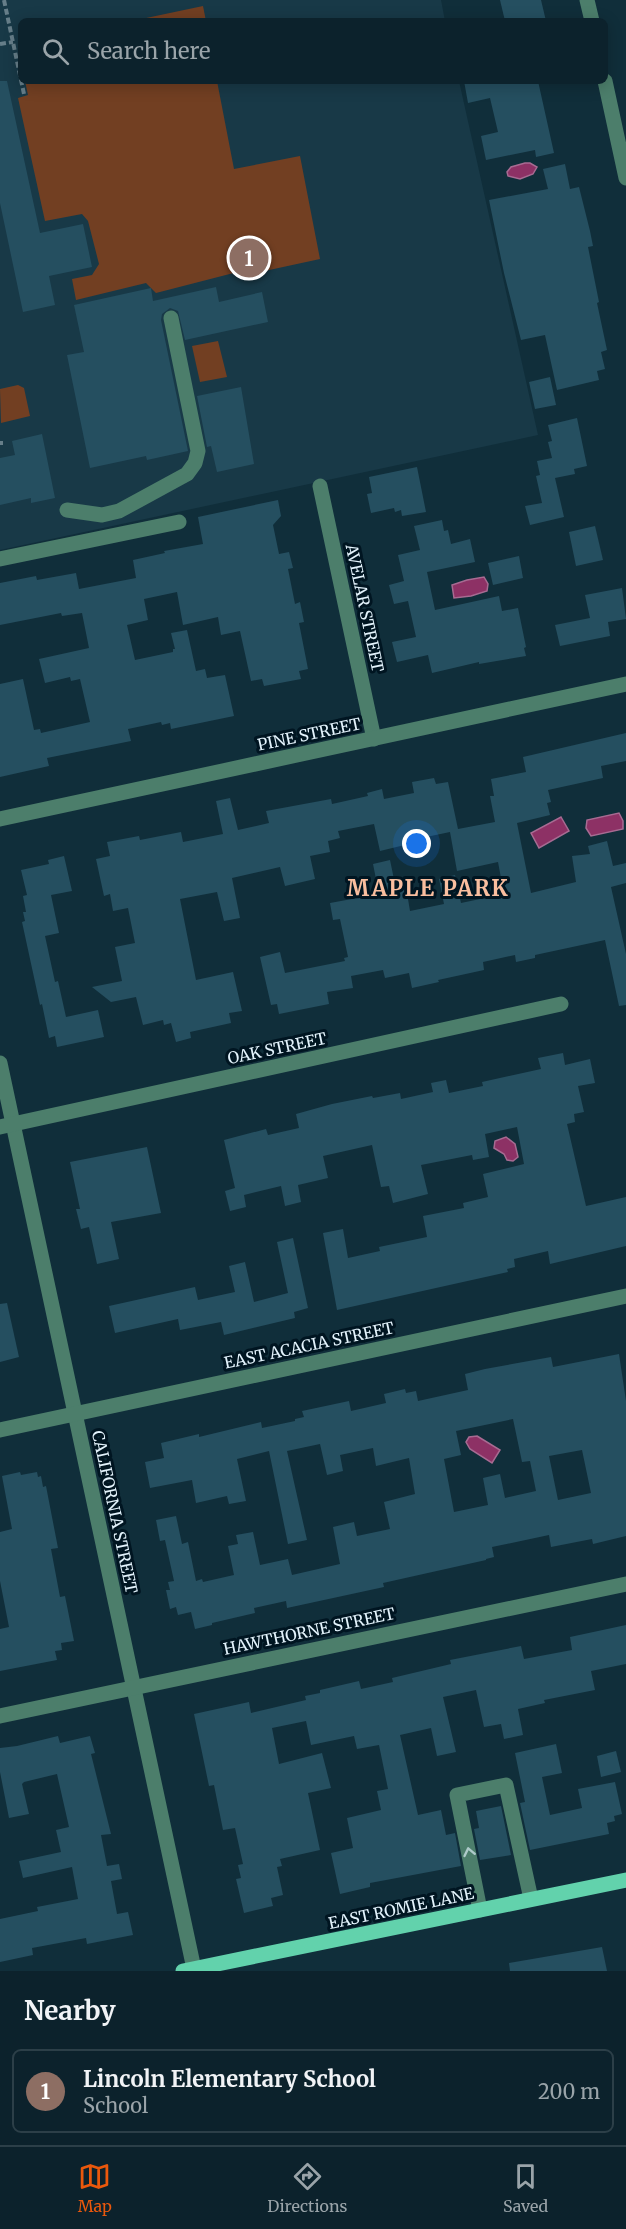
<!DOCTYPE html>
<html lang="en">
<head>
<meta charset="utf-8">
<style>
  :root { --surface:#0c222c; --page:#1a2f38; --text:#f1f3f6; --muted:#9aa4a9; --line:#2c3f48; --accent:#ea580c }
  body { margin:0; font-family:Merriweather,serif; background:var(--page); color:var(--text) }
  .you { position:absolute; left:417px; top:844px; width:21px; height:21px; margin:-15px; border:4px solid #fff; border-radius:50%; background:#1a73e8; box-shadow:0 0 0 9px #1a73e833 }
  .badge { display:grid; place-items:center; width:39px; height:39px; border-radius:50%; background:var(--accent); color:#fff; font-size:20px; font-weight:700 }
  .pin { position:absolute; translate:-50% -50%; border:3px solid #fff; box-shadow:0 2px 6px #0006 }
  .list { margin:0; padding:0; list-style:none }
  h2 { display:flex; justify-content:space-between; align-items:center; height:78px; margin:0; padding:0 24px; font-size:26px }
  h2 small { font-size:20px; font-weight:400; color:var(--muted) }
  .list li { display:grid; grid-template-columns:39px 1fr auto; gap:18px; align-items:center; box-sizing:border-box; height:84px; margin:0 12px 12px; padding:0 12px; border:2px solid var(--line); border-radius:9px }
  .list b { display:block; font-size:22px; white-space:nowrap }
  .list p { margin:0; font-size:20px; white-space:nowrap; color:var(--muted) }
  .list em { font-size:20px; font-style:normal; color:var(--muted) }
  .icon { flex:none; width:33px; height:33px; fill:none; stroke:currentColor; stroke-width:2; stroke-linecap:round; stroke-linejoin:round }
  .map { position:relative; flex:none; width:626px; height:1971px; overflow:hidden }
  .search { position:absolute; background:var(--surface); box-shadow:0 3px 15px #0003; left:18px; right:18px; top:18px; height:66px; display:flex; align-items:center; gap:15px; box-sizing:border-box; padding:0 21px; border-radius:9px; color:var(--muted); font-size:22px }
  .sheet { height:174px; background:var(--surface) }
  nav { display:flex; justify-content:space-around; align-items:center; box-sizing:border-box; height:84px; border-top:2px solid var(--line); background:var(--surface); font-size:16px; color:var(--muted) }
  nav a { display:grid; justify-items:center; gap:3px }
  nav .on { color:var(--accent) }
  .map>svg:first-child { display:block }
</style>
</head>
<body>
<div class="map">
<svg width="626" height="1971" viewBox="0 0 626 1971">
  <rect width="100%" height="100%" fill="#102e3a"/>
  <polygon fill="#183947" points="0,0 441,0 445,21 21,21 21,81 459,81 538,435 0,550"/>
  <g fill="#723f22">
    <polygon points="203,6 206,21 132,21"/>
    <polygon points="25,81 217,81 234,169 300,156 320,259 260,272 253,268 156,293 146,283 76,300 72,279 92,275 99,264 88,221 82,214 45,221 18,98 28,95"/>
    <polygon points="218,341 227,377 200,382 192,346"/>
    <polygon points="18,385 24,388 30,416 1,423 0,389"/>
  </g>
  <g fill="#8d3165" stroke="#a76b92" stroke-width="1.5">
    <polygon points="525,163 530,163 537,167 533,174 520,179 508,176 507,172 511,167"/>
    <polygon points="484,577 488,584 487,591 471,596 454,598 452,585 467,580"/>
    <polygon points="619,813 623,821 623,829 591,836 586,828 587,820"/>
    <polygon points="561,817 569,831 539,848 531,833"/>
    <polygon points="506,1137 515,1144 518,1157 513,1161 507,1160 504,1154 494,1148 495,1141"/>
    <polygon points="477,1436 500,1450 492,1463 470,1449 466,1442 469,1437"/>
  </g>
  <g fill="#254f60" fill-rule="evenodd">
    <polygon points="500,0 541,0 546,21 505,21"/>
    <polygon points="0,81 7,81 40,233 83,224 92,267 49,276 55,305 23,312 0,203"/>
    <polygon points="464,81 538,81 554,153 536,157 535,150 486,160 481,136 498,132 490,98 468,103"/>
    <polygon points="565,164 570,189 579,187 590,231 593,246 588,247 599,302 597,303 607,350 601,352 605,369 597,371 599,380 557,390 545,335 521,340 504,273 489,200 548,189 543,169"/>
    <polygon points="216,287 219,302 262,292 268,322 185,340 178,311 170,308 162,314 161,320 188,451 147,460 146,456 90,468 67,355 84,352 74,305 151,288 153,301"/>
    <polygon points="550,377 556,405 535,409 529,382"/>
    <polygon points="241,387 254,464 217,472 211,446 207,447 197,396"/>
    <polygon points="577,418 587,466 574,469 575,474 555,478 564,517 530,525 525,506 542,503 536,476 540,475 537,461 552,458 548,442 552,441 548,425"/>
    <polygon points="42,434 55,498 31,503 31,498 0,505 0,458 15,455 12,441"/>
    <polygon points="417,467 426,512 402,516 401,510 395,512 394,508 371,513 367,494 372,493 369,477"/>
    <polygon points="278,500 281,516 273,525 279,554 289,552 293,568 288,569 295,604 300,602 304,622 299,623 308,669 299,671 301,679 264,686 262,679 251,681 240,631 221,635 218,617 183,625 177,592 144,599 148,620 127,625 135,660 173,652 173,649 175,649 171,633 187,630 196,671 205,669 207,678 225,675 234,716 171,729 170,723 162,725 161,722 128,729 131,741 47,758 49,766 0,777 0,684 23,679 34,730 40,729 41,733 90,722 80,679 71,681 70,677 45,683 39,659 89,648 82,613 62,616 61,613 0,625 0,583 36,576 37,580 76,573 79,589 136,578 133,560 165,553 164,551 203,544 198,517"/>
    <polygon points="442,520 444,531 448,530 451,544 470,539 475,562 427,572 435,610 499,596 502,611 518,608 526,647 524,648 526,656 479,664 479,662 432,673 428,655 397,662 392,642 416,637 408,601 394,604 389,585 404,581 398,555 420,550 414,526"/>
    <polygon points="595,526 603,560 576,566 569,532"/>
    <polygon points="519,556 523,578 493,585 488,563"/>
    <polygon points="622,588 626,619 608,622 610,636 560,646 555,625 590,618 585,595"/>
    <polygon points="626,733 626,761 601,766 603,778 548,790 551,802 547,803 550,815 517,823 531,893 576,882 572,856 590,854 588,846 607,841 613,866 626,863 626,883 611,887 626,954 626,1005 619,1006 605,940 535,955 535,958 516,962 515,955 483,962 484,970 438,980 439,982 412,988 409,973 385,978 383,970 351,976 353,988 327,992 329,1004 279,1014 277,1004 271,1005 260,957 280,952 285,973 345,961 344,958 348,957 340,919 333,920 330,903 379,894 373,864 390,860 396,889 406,887 410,911 444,904 439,879 455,875 461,903 504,894 498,862 457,871 450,832 412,840 413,843 380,851 374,824 338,831 340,838 328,841 330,852 310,856 315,879 285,886 280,867 232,878 240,918 224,921 217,892 180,899 196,980 233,972 242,1011 229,1013 231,1023 190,1032 191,1038 176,1042 171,1023 164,1025 163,1020 143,1025 136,997 111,1002 92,987 122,981 115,947 135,943 128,908 113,911 110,894 104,896 96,859 110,856 107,842 139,836 140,840 181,832 183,842 223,834 216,801 230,798 238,830 269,823 266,811 331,799 332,804 368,796 367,793 382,789 384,799 414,793 412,782 434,778 436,784 448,782 458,829 495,822 490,796 494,796 491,779 526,772 523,757"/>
    <polygon points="64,856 72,891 51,895 59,933 45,936 55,982 58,981 66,1017 98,1010 104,1037 57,1047 55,1036 49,1038 42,1004 40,1005 22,922 25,921 23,912 26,912 23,896 27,895 21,870 49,864 48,860"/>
    <polygon points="563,1053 565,1065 590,1059 595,1083 578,1086 584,1112 574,1114 575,1122 567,1124 586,1206 626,1197 626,1246 550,1264 548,1251 514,1259 515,1267 507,1269 508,1272 337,1310 323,1233 343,1229 348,1258 380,1251 379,1247 427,1237 423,1216 464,1208 463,1203 488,1197 483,1174 524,1164 517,1127 485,1134 489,1157 473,1160 472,1155 421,1165 428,1194 393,1203 389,1186 381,1187 372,1145 323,1156 328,1178 298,1185 301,1202 285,1206 281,1186 244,1195 246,1207 230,1211 225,1191 235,1188 224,1140 266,1129 268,1135 299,1128 296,1114 332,1104 372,1096 373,1098 400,1093 401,1099 433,1092 431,1083 446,1080 449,1093 483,1086 482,1082 541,1069 538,1058"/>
    <polygon points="147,1147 161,1213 111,1222 119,1259 97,1264 89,1227 81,1229 76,1209 80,1209 70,1162"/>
    <polygon points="293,1238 308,1308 294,1312 295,1318 224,1335 221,1322 180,1330 178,1319 115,1333 109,1306 195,1287 198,1300 235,1292 229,1266 245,1262 254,1302 288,1293 277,1242"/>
    <polygon points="7,1303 19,1357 0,1362 0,1304"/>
    <path d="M619 1354 626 1401V1536L593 1544 592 1539 551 1547 549 1535 492 1547 494 1557 486 1559V1560L383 1583 384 1587 287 1608 286 1601 254 1608 255 1613 212 1623V1625L195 1629 191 1612 178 1615 176 1607 170 1609 166 1590H170L168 1582 174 1581 165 1540 160 1541 156 1520 176 1516 182 1544 188 1542 196 1581 202 1579 203 1582 234 1575 228 1546 238 1544 236 1535 253 1532 260 1565 288 1559 292 1575 340 1564 333 1527 354 1522 357 1536 390 1529 384 1502 415 1494 409 1458 376 1466 373 1448 340 1455 343 1471 327 1475 320 1444 287 1451 307 1540 288 1544 269 1451 237 1459 246 1501 229 1504 227 1496 196 1503 192 1480 150 1488 145 1462 164 1458 161 1443 199 1434V1437L261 1422 262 1428 295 1421V1419L304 1417 302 1411 349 1401 351 1411 386 1403 384 1394 405 1389 406 1393 416 1391 418 1401 468 1390 465 1374 485 1369 551 1357 553 1367ZM513 1419 522 1462 530 1461 536 1491 505 1498 500 1474 483 1478 488 1505 454 1512 444 1459 461 1455 456 1431ZM582 1450 591 1493 558 1500 549 1456Z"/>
    <polygon points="20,1472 21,1475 37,1472 38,1477 41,1476 43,1487 46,1486 58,1548 51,1549 60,1597 65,1596 74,1641 61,1643 62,1650 55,1651 57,1660 0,1671 0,1629 9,1627 0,1581 0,1532 12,1529 2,1476"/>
    <polygon points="626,1625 626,1664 591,1671 595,1690 544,1700 545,1703 518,1709 523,1735 504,1739 501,1724 484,1727 476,1690 443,1697 456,1752 437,1756 431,1728 400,1735 418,1815 441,1810 446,1835 455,1833 461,1866 370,1883 370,1887 340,1894 331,1853 353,1848 347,1818 381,1810 377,1791 388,1789 379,1745 357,1749 354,1736 311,1745 306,1721 272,1728 279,1764 322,1753 331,1788 308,1793 320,1850 280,1859 282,1866 277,1867 283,1895 271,1898 273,1906 244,1913 236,1879 241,1878 238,1865 243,1864 235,1828 223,1830 214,1785 209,1786 194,1714 249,1702 251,1713 306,1700 305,1696 320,1693 320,1690 359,1681 361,1689 393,1682 392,1678 451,1664 450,1660 521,1646 524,1659 572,1650 570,1637"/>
    <polygon points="58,1736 60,1743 90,1736 95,1753 91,1754 111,1834 101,1835 107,1866 119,1864 122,1879 111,1881 117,1914 128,1912 133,1935 87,1944 86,1938 32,1948 33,1955 0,1962 0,1919 38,1911 37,1907 78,1899 72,1867 23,1878 19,1861 61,1852 56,1830 69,1827 57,1774 24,1782 22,1784 29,1814 9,1818 0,1772 0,1748 17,1746"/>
    <polygon points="556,1744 562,1773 542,1777 550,1815 582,1808 578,1789 615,1782 622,1814 614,1816 615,1821 607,1823 609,1834 530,1850 520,1803 525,1802 515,1753"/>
    <polygon points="616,1751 621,1772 601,1777 597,1756"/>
    <polygon points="501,1806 511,1855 480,1860 474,1829 479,1828 476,1811"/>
    <polygon points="602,1947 607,1971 510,1971 509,1963"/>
  </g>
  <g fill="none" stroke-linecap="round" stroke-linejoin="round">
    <g stroke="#667e89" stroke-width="4" stroke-dasharray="6 3" stroke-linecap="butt">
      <polyline points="4,0 24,94"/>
      <polyline points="0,44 13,42"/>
      <polyline points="0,443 3,443"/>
    </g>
    <g stroke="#4c7e6b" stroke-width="15">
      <polyline points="587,0 592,21"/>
      <polyline points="605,81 626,178"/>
      <polyline points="320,486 374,739"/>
      <polyline points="67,510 102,515 119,511 187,474 195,463 198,451 171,318"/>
      <polyline points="0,559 179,522"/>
      <polyline points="0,819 626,684"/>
      <polyline points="0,1063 194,1969"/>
      <polyline points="0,1127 561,1004"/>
      <polyline points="0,1430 626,1296"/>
      <polyline points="0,1716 626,1584"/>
      <polyline points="480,1910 457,1795 506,1785 531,1899"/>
    </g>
    <polyline stroke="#62d2ac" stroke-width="15" points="183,1971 626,1880"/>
  </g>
  <defs><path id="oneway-chevron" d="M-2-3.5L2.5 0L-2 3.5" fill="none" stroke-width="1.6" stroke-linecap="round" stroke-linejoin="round" transform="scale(1.5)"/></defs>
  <use stroke="#aecac9" href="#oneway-chevron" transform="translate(469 1852) rotate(-102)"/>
  <g text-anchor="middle" stroke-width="6" stroke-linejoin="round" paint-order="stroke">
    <g font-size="16" fill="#e3f3fc" stroke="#001521">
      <text transform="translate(365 608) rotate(78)" y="6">AVELAR STREET</text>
      <text transform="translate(309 734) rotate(-12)" y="6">PINE STREET</text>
      <text transform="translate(277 1048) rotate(-12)" y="6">OAK STREET</text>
      <text transform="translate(309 1345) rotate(-12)" y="6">EAST ACACIA STREET</text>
      <text transform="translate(115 1512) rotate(78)" y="6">CALIFORNIA STREET</text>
      <text transform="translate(309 1631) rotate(-12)" y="6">HAWTHORNE STREET</text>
      <text transform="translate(401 1908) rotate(-12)" y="6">EAST ROMIE LANE</text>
    </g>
    <g font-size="22" font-weight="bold" letter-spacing="1.5" fill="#f9be9f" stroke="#001521">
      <text x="428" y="896">MAPLE PARK</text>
    </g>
  </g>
</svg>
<div class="you"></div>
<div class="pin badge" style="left:249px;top:258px;background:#8d6e63">1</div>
<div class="search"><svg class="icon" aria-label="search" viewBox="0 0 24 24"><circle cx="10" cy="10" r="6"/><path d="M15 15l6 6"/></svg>Search here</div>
</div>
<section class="sheet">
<h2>Nearby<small></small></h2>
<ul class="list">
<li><span class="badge" style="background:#8d6e63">1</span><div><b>Lincoln Elementary School</b><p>School</p></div><em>200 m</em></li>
</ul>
</section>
<nav>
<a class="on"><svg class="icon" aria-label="map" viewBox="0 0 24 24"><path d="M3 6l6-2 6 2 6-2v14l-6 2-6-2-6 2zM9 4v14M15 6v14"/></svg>Map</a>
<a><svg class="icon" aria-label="directions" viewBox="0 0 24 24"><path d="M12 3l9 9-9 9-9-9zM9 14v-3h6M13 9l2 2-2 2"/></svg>Directions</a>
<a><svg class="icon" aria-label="saved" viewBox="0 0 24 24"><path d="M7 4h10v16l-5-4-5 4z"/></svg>Saved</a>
</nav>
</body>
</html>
